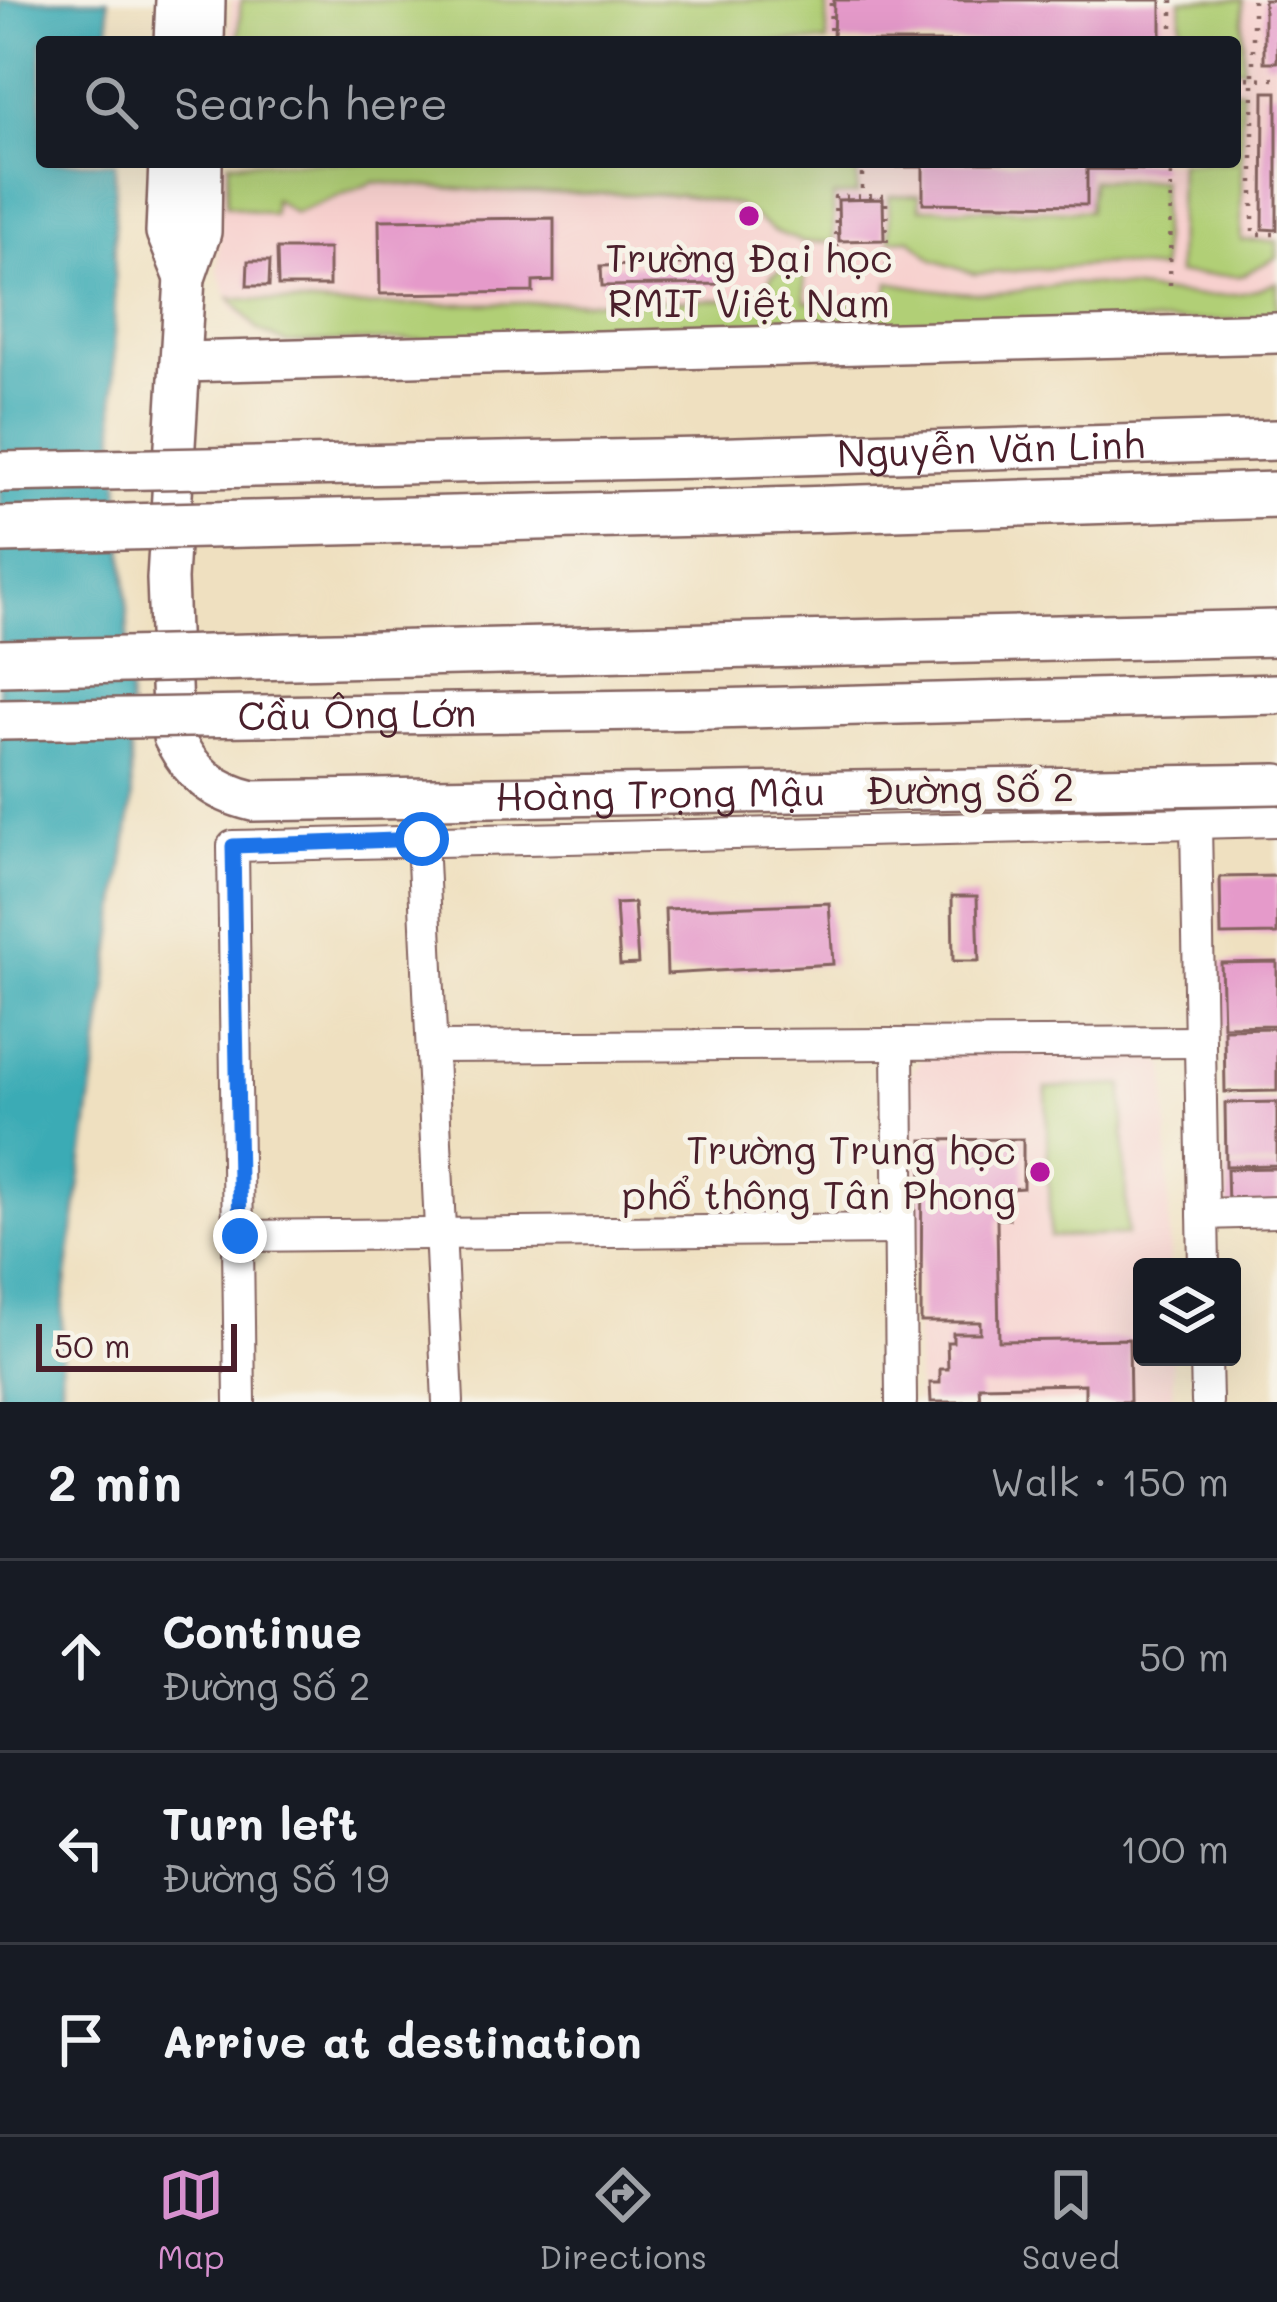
<!DOCTYPE html>
<html lang="en">
<head>
<meta charset="utf-8">
<style>
  :root { --surface:#171b24; --page:#20242c; --text:#f1f3f6; --muted:#9ea1a6; --line:#363941; --accent:#d690ce }
  body { margin:0; font-family:Mali,sans-serif; background:var(--page); color:var(--text) }
  .controls { position:absolute; right:36px; bottom:36px; display:grid; overflow:hidden; border-radius:12px; box-shadow:0 12px 48px #0002 }
  .controls button { width:108px; height:108px; display:grid; place-items:center; padding:0; border:0; border-bottom:3px solid var(--line); background:var(--surface); color:var(--text); font:60px sans-serif }
  .scale { position:absolute; left:36px; bottom:30px; width:201px; box-sizing:border-box; padding-left:12px; border:6px solid #4a1f2b; border-top:0; font-size:33px; line-height:42px; white-space:nowrap; color:#4a1f2b; -webkit-text-stroke:9px #f7f3e8; paint-order:stroke }
  .stop { position:absolute; width:36px; height:36px; margin:-27px; border:9px solid #1a73e8; border-radius:50%; background:#fff }
  .stop.end { background:#1a73e8; border-color:#fff; box-shadow:0 3px 12px #0008 }
  .list { margin:0; padding:0; list-style:none }
  h2 { display:flex; justify-content:space-between; align-items:center; height:156px; margin:0; padding:0 48px; font-size:51px }
  h2 small { font-size:39px; font-weight:400; color:var(--muted) }
  .list li { display:grid; grid-template-columns:78px 1fr auto; gap:36px; align-items:center; box-sizing:border-box; height:192px; padding:0 48px; border-top:3px solid var(--line) }
  .list b { display:block; font-size:45px; white-space:nowrap }
  .list p { margin:0; font-size:39px; white-space:nowrap; color:var(--muted) }
  .list em { font-size:39px; font-style:normal; color:var(--muted) }
  .icon { flex:none; width:66px; height:66px; fill:none; stroke:currentColor; stroke-width:2; stroke-linecap:round; stroke-linejoin:round }
  .map { position:relative; flex:none; width:1277px; height:1402px; overflow:hidden }
  .search { position:absolute; background:var(--surface); box-shadow:0 12px 48px #0002; left:36px; right:36px; top:36px; height:132px; display:flex; align-items:center; gap:30px; box-sizing:border-box; padding:0 42px; border-radius:12px; color:var(--muted); font-size:45px }
  .sheet { height:732px; background:var(--surface) }
  nav { display:flex; justify-content:space-around; align-items:center; box-sizing:border-box; height:168px; border-top:3px solid var(--line); background:var(--surface); font-size:33px; color:var(--muted) }
  nav a { display:grid; justify-items:center; gap:6px }
  nav .on { color:var(--accent) }
  .map>svg:first-child { display:block }
</style>
</head>
<body>
<div class="map">
<svg width="1277" height="1402" viewBox="0 0 1277 1402">
  <rect width="100%" height="100%" fill="#f7f3e8"/>
  <filter id="ink" filterUnits="userSpaceOnUse"><feTurbulence type="fractalNoise" baseFrequency=".00833" numOctaves="2"/><feDisplacementMap in="SourceGraphic" scale="24" xChannelSelector="R" yChannelSelector="G"/><feConvolveMatrix kernelMatrix="1 2 1 2 8 2 1 2 1" color-interpolation-filters="sRGB"/></filter>
  <filter id="wash" filterUnits="userSpaceOnUse"><feTurbulence type="fractalNoise" baseFrequency=".004" numOctaves="4" result="noise"/><feDisplacementMap in="SourceGraphic" scale="48" xChannelSelector="R" yChannelSelector="G"/><feGaussianBlur stdDeviation="2.7" result="paint"/><feColorMatrix in="noise" values="0 0 0 0 0 0 0 0 0 0 0 0 0 0 0 0 0 1.4 0 .05"/><feComposite in="paint" operator="in"/></filter>
  <g filter="url(#wash)">
    <rect width="100%" height="100%" fill="#efe0c0"/>
    <g fill="#f7d0ce">
      <polygon points="232,0 1277,0 1277,321 287,346 254,330 231,307 218,270 222,162 1235,162 1235,42 230,42"/>
      <polygon points="1143,1045 1166,1066 1170,1267 1142,1267 1142,1357 1172,1357 1173,1402 918,1402 909,1076 927,1051"/>
    </g>
    <g fill="#b1cf76" stroke="#7e7750" stroke-width="3">
      <polygon points="241,0 827,0 827,42 238,42"/>
      <polygon points="1181,0 1243,0 1243,69 1235,68 1235,42 1195,42 1181,34"/>
      <polygon points="1235,89 1242,90 1241,240 1277,241 1277,257 1241,276 1177,274 1179,162 1235,162"/>
      <polygon points="229,162 857,162 857,194 833,196 834,242 802,242 774,231 737,205 681,195 498,192 374,182 295,213 274,199 273,215 226,205"/>
      <polygon points="1091,180 1161,180 1161,270 1111,264 974,274 933,260 910,239 890,240 889,196 919,195 920,208 1089,211"/>
      <path d="M796 263 804 270 805 302 887 303 889 282C928 290 969 296 1009 292 1031 290 1053 284 1074 284 1143 283 1211 313 1277 282V319L287 343 258 330 230 298 343 306 760 299 772 275Z"/>
      <polygon points="1123,1085 1127,1235 1050,1237 1046,1088"/>
    </g>
    <polygon fill="#3aabb5" stroke="#426570" stroke-width="3" points="0,0 108,0 110,42 42,42 42,162 115,162 114,409 127,601 132,802 62,1313 61,1402 0,1402"/>
    <g id="blocks">
      <g fill="#e59aca">
        <polygon points="834,0 1161,0 1161,42 833,42"/>
        <rect x="1264" y="0" width="13" height="62"/>
        <polygon points="1264,92 1277,92 1277,230 1263,229"/>
        <polygon points="868,162 1160,162 1160,170 1087,169 1087,205 923,203 923,167 868,167"/>
        <polygon points="883,199 884,240 839,241 838,200"/>
        <polygon points="554,218 554,281 533,282 533,292 380,294 379,220"/>
        <polygon points="277,249 329,249 329,286 278,286"/>
        <polygon points="248,261 270,261 269,286 247,286"/>
        <polygon points="723,263 723,284 602,286 601,266"/>
        <polygon points="1277,876 1277,934 1221,935 1220,877"/>
        <polygon points="952,896 977,896 979,961 953,961"/>
        <polygon points="634,903 638,964 620,965 616,904"/>
        <polygon points="829,903 833,964 667,974 665,909"/>
        <polygon points="1277,962 1277,1025 1223,1026 1221,963"/>
        <polygon points="1277,1028 1277,1091 1225,1092 1224,1029"/>
        <polygon points="1277,1102 1277,1165 1226,1166 1225,1103"/>
        <polygon points="1023,1139 1023,1188 1009,1189 1009,1219 997,1219 999,1341 1129,1339 1130,1402 1085,1402 1085,1384 979,1386 980,1402 931,1402 930,1383 940,1383 940,1369 948,1369 947,1342 953,1342 953,1333 980,1333 980,1322 921,1322 922,1140"/>
        <polygon points="1277,1168 1277,1205 1228,1206 1227,1169"/>
      </g>
    </g>
  </g>
  <g filter="url(#ink)">
    <use href="#blocks" fill-opacity="0" stroke="#84635f" stroke-width="3"/>
    <g fill="none" stroke-linecap="round" stroke-linejoin="round">
      <defs>
        <g id="minor">
          <polyline points="1196,824 1204,1267"/>
          <polyline points="422,839 448,1402"/>
          <polyline points="898,1044 901,1402"/>
          <polyline points="432,1047 1200,1042"/>
          <polyline points="1203,1214 1277,1212"/>
          <polyline points="240,1236 898,1229"/>
          <polyline points="1206,1357 1207,1402"/>
          <polyline points="240,1402 233,846 1277,821"/>
        </g>
        <g id="major">
          <polyline points="174,42 176,0"/>
          <polyline points="204,42 205,0"/>
          <polyline points="169,162 166,232 185,278"/>
          <path id="s1" d="M202 162 201 232 185 278 167 579 173 737C191 773 214 792 253 801L1277 784"/>
          <polyline points="182,362 1277,333"/>
          <path id="s2" d="M703 458 1277 440"/>
          <polyline points="713,709 1277,694"/>
        </g>
        <g id="highway">
          <polyline points="704,513 1277,495"/>
          <polyline points="711,646 1277,633"/>
        </g>
      </defs>
      <use href="#minor" stroke="#84635f" stroke-width="34"/>
      <use href="#major" stroke="#84635f" stroke-width="44"/>
      <use href="#highway" stroke="#84635f" stroke-width="50"/>
      <g stroke="#84635f" stroke-width="4.5" stroke-dasharray="3 9" stroke-linecap="butt">
        <polyline points="1172,0 1172,42"/>
        <polyline points="1253,0 1253,234 1277,234"/>
        <polyline points="830,42 831,0"/>
        <polyline points="1235,78 1277,79"/>
        <polyline points="862,162 862,196"/>
        <polyline points="837,259 835,197 886,196 887,270"/>
        <polyline points="1170,285 1171,162"/>
      </g>
      <use href="#minor" stroke="#fff" stroke-width="30"/>
      <use href="#major" stroke="#fff" stroke-width="39"/>
      <use href="#highway" stroke="#fff" stroke-width="45"/>
      <defs>
        <g id="major-bridge">
          <polyline points="0,472 703,458"/>
          <path id="s3" d="M0 720 713 709"/>
        </g>
        <g id="highway-bridge">
          <polyline points="0,530 704,513"/>
          <polyline points="0,663 711,646"/>
        </g>
      </defs>
      <use href="#major-bridge" stroke="#84635f" stroke-width="44" stroke-linecap="butt"/>
      <use href="#highway-bridge" stroke="#84635f" stroke-width="50" stroke-linecap="butt"/>
      <use href="#major-bridge" stroke="#fff" stroke-width="39"/>
      <use href="#highway-bridge" stroke="#fff" stroke-width="45"/>
    </g>
  </g>
  <g fill="none" stroke-linecap="round" stroke-linejoin="round" filter="url(#ink)">
    <polyline stroke="#1a73e8" stroke-width="15" points="240,1236 233,846 422,839"/>
  </g>
  <g fill="#b5179e" stroke="#f7f3e8" stroke-width="4.5">
    <circle cx="749" cy="216" r="12"/>
    <circle cx="1040" cy="1172" r="12"/>
  </g>
  <g text-anchor="middle" stroke-width="10" stroke-linejoin="round" paint-order="stroke">
    <g font-size="39" fill="#4a1f2b" stroke="#f7f3e8">
      <text x="749" y="272">Trường Đại học<tspan x="749" dy="45">RMIT Việt Nam</tspan></text>
      <text x="1016" y="1164" text-anchor="end">Trường Trung học<tspan x="1016" dy="45">phổ thông Tân Phong</tspan></text>
    </g>
    <g font-size="39" fill="#4a1f2b" stroke="#f7f3e8">
      <text dy="14" stroke="none"><textPath href="#s2" startOffset="288">Nguyễn Văn Linh</textPath></text>
      <text dy="14" stroke="none"><textPath href="#s3" startOffset="357">Cầu Ông Lớn</textPath></text>
      <text transform="translate(970 789) rotate(-1)" y="14">Đường Số 2</text>
      <text dy="14" stroke="none"><textPath href="#s1" startOffset="1092">Hoàng Trọng Mậu</textPath></text>
    </g>
  </g>
</svg>
<div class="controls">
<button><svg class="icon" aria-label="layers" viewBox="0 0 24 24"><path d="M12 4l9 5-9 5-9-5zM3 14l9 5 9-5"/></svg></button>
</div>
<div class="scale">50 m</div>
<div class="stop" style="left:422px;top:839px"></div>
<div class="stop end" style="left:240px;top:1236px"></div>
<div class="search"><svg class="icon" aria-label="search" viewBox="0 0 24 24"><circle cx="10" cy="10" r="6"/><path d="M15 15l6 6"/></svg>Search here</div>
</div>
<section class="sheet">
<h2>2 min<small>Walk · 150 m</small></h2>
<ul class="list">
<li><svg class="icon" aria-label="ahead" viewBox="0 0 24 24"><path d="M12 20V5M6 11l6-6 6 6"/></svg><div><b>Continue</b><p>Đường Số 2</p></div><em>50 m</em></li>
<li><svg class="icon" aria-label="left" viewBox="0 0 24 24"><path d="M17 20v-9H6M10 6l-5 5 5 5"/></svg><div><b>Turn left</b><p>Đường Số 19</p></div><em>100 m</em></li>
<li><svg class="icon" aria-label="arrive" viewBox="0 0 24 24"><path d="M6 21V4h12l-3 4 3 4H6"/></svg><div><b>Arrive at destination</b></div></li>
</ul>
</section>
<nav>
<a class="on"><svg class="icon" aria-label="map" viewBox="0 0 24 24"><path d="M3 6l6-2 6 2 6-2v14l-6 2-6-2-6 2zM9 4v14M15 6v14"/></svg>Map</a>
<a><svg class="icon" aria-label="directions" viewBox="0 0 24 24"><path d="M12 3l9 9-9 9-9-9zM9 14v-3h6M13 9l2 2-2 2"/></svg>Directions</a>
<a><svg class="icon" aria-label="saved" viewBox="0 0 24 24"><path d="M7 4h10v16l-5-4-5 4z"/></svg>Saved</a>
</nav>
</body>
</html>
